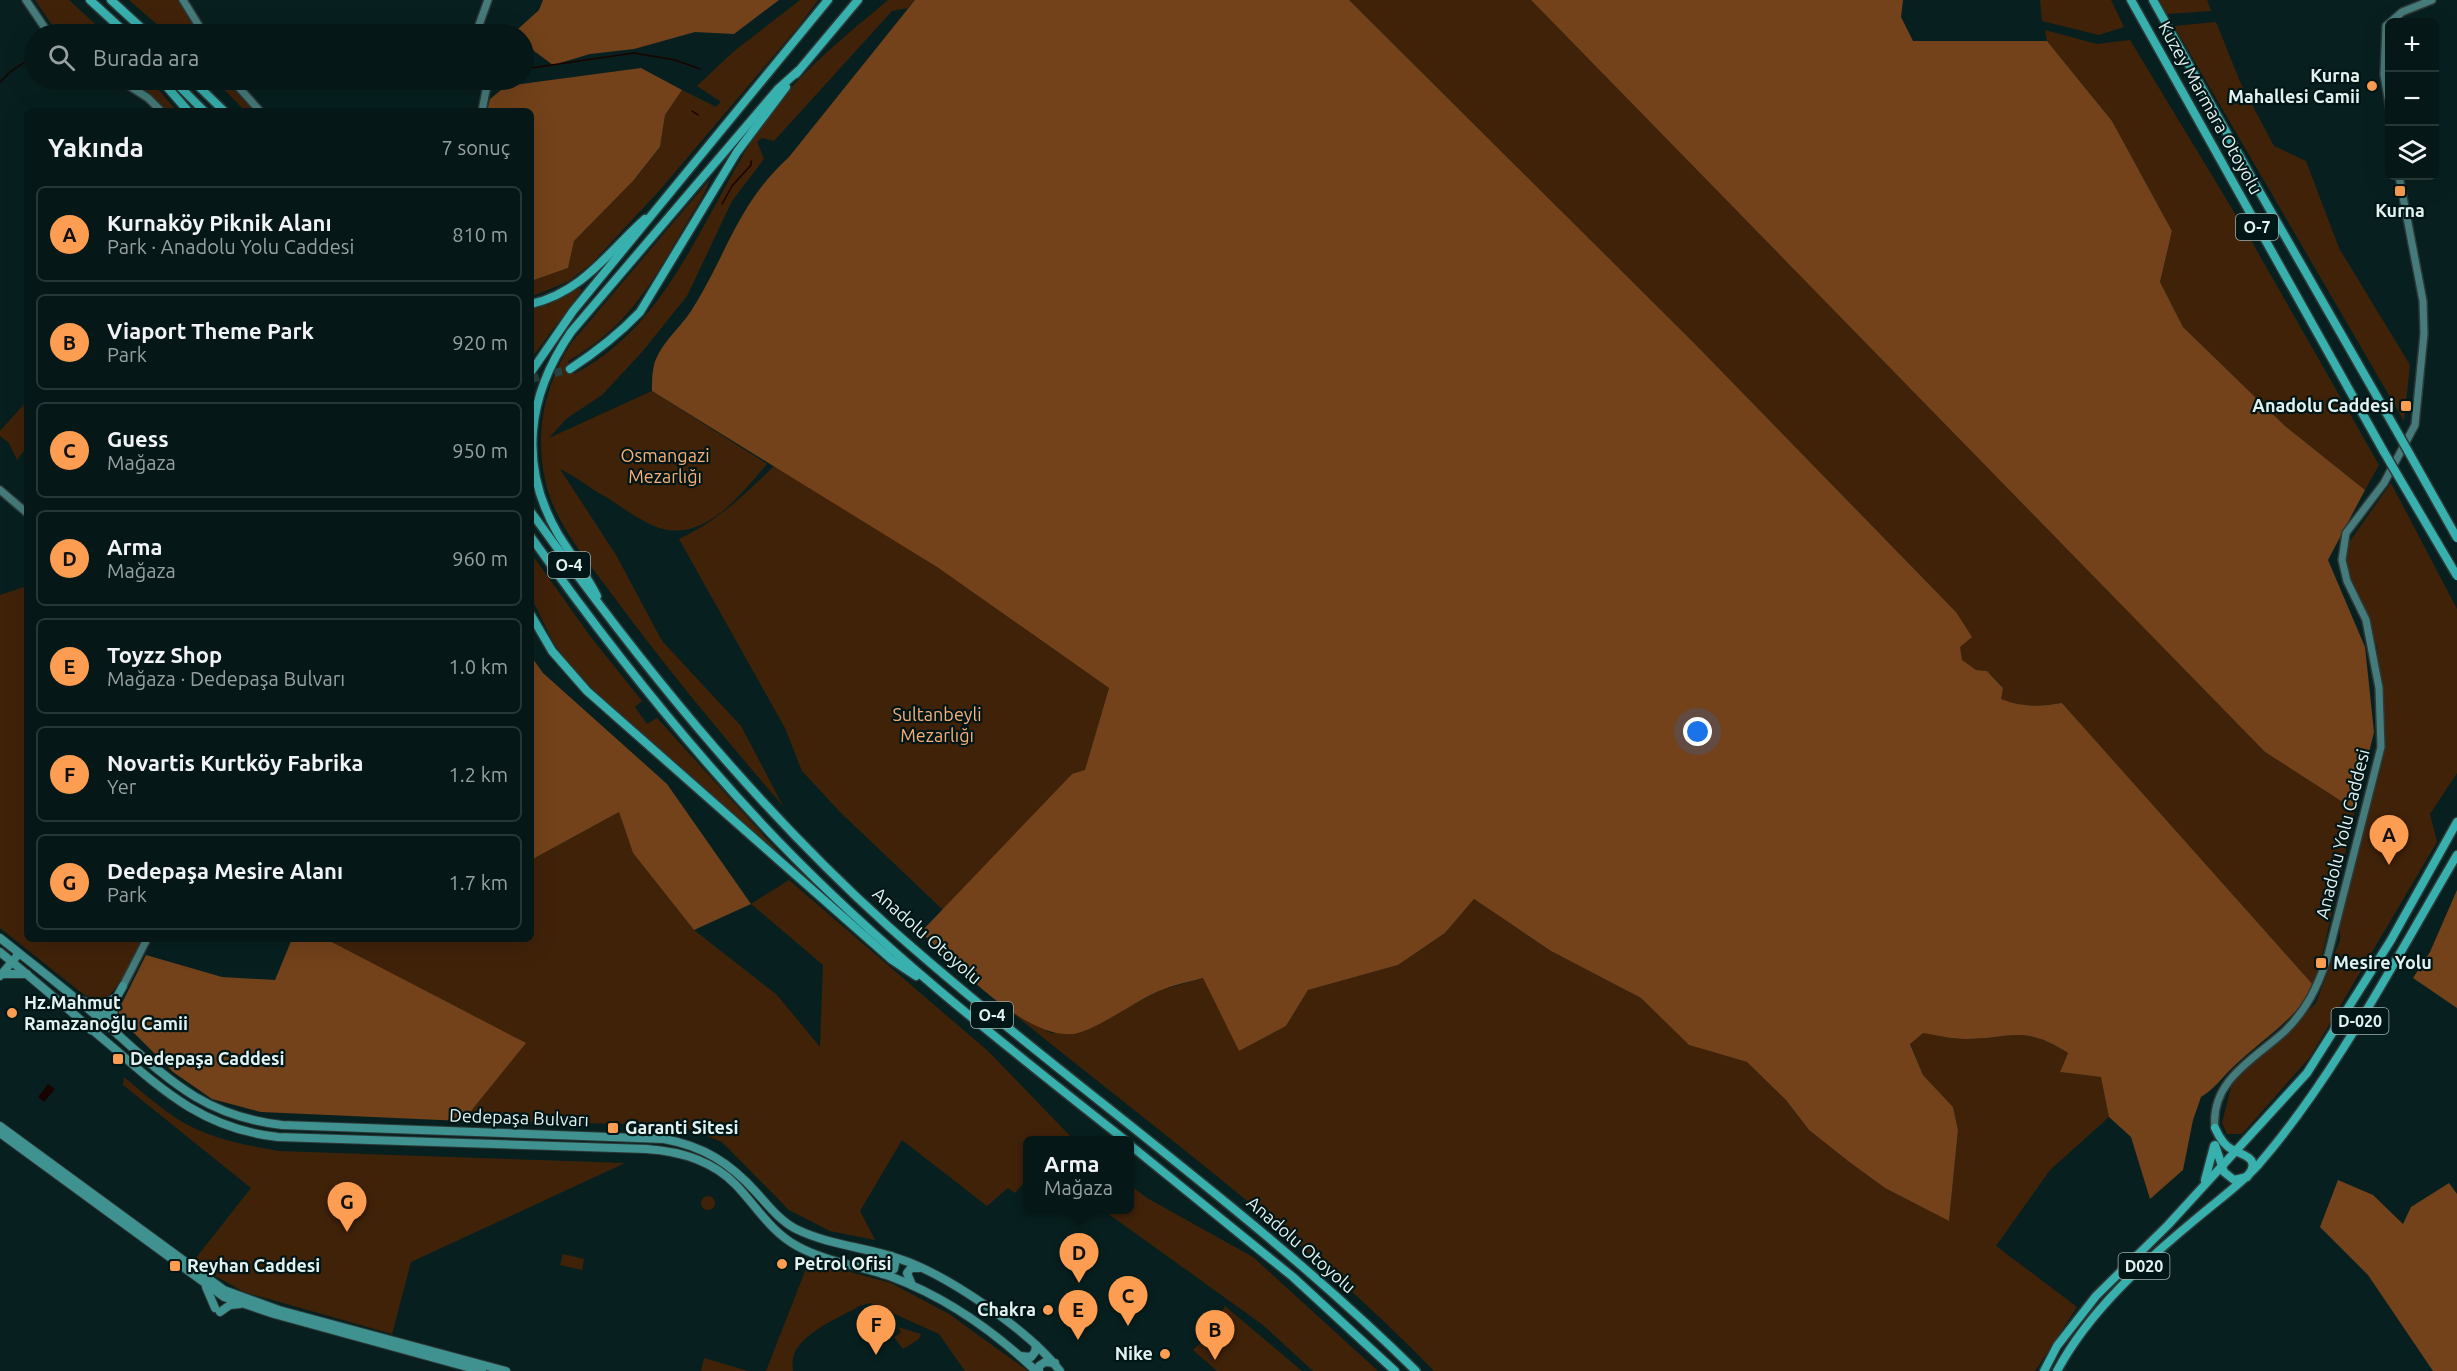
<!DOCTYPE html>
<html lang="tr">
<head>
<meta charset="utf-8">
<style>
  :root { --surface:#051817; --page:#0e2120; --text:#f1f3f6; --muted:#97a0a1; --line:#263736; --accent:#fc9d52 }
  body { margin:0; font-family:Ubuntu,sans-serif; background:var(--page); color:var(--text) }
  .controls { position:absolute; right:18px; top:18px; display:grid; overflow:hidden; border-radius:9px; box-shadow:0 6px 24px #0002 }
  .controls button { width:54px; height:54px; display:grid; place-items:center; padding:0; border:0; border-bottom:2px solid var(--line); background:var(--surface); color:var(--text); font:30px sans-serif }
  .you { position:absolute; left:1698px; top:732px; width:21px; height:21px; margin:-15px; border:4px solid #fff; border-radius:50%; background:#1a73e8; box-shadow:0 0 0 9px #1a73e833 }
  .badge { display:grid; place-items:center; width:39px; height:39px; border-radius:50%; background:var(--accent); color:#111; font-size:20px; font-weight:700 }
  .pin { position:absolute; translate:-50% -50px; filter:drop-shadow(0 2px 3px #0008) }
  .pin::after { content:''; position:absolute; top:32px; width:21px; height:18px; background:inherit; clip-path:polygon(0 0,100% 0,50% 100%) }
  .popup { position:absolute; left:1023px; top:1136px; width:111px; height:78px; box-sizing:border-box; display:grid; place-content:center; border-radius:9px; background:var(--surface); filter:drop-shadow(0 2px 4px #0005); font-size:20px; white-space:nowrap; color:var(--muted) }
  .popup b { font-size:22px; color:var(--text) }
  .popup::after { content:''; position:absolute; left:50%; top:100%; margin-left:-12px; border:12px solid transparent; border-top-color:var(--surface) }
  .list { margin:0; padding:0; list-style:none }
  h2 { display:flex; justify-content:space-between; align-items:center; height:78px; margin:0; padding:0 24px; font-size:26px }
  h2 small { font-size:20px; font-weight:400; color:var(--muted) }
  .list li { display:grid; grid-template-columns:39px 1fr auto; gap:18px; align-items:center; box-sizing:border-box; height:96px; margin:0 12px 12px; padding:0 12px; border:2px solid var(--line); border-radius:9px }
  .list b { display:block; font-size:22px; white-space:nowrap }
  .list p { margin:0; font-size:20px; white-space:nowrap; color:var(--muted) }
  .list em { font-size:20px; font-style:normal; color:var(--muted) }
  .icon { flex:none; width:33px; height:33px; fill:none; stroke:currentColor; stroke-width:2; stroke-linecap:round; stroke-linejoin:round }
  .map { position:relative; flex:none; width:2457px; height:1371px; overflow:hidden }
  .search { position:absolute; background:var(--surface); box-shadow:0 6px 24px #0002; left:24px; top:24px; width:510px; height:66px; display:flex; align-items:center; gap:15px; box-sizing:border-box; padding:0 21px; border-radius:33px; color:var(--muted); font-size:22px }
  .panel { position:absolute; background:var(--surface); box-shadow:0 6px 24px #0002; left:24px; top:108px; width:510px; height:834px; border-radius:9px }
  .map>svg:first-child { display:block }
</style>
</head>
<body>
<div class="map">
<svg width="2457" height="1371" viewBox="0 0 2457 1371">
  <rect width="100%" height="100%" fill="#07201f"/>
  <g fill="#402209">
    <polygon points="35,0 69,0 106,34 58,34"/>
    <polygon points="129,0 178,0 199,34 168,34"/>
    <polygon points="800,0 818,0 799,26 659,191 592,263 569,281 531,297 531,281 568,268 574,241 633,181 660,148 665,115 682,90 716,107 721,102 697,86 733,52"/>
    <path d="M888 0H915L908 8 892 11 774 141 762 138 757 142 764 159 732 201 687 296 642 352 602 395 566 419 549 438 652 391 767 464C743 492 707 540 663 529 641 523 619 504 599 493 586 485 573 475 560 469L616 555 662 641 741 726 783 806C722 735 663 664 608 589 586 559 558 526 547 488 533 436 544 385 572 342L710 179C704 198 691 214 682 231 648 289 627 327 568 361L574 374C675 322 707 201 770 113 800 72 849 33 888 0Z"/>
    <path d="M1349 0H1531L2265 752 2355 810 2315 987 2062 703C2039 707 2022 707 2000 699L2003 687 1987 671 1976 670 1961 660 1956 612 1694 343Z"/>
    <polygon points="2040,0 2111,0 2124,27 2099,35 2042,21"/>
    <polygon points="2159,0 2207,0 2211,11 2167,14"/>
    <polygon points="2216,22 2241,84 2274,146 2306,161 2339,248 2410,365 2404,421 2174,26"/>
    <polygon points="2045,30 2097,44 2130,40 2248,235 2379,465 2365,490 2285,426 2183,327 2160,282 2172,231 2112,121 2047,41"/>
    <polygon points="135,80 150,80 177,111 168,111"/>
    <polygon points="215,80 225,80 254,111 245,111"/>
    <polygon points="579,288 582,290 531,359 531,309 548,305"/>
    <polygon points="27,401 27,447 17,460 9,443 0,436 0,431"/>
    <path d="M778 462 937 567 1109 688 1085 771 1072 774 943 910 840 812 802 771 785 728 679 539C719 520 747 493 778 462Z"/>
    <polygon points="2391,483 2457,609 2457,773 2430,814 2437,842 2310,1057 2242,1134 2227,1134 2222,1123 2232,1083 2316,1003 2340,940 2340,925 2377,780 2382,712 2377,647 2345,580 2340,555"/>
    <polygon points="531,553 590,636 642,701 635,707 647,724 657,718 785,859 605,701 575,671 554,644 531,597"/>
    <path d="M27 586V939H142C135 954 117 998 100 1000 94 1001 89 997 83 994L0 928V595Z"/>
    <polygon points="619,812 633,853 694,930 777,995 820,1047 823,965 751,904 789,880 989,1052 1074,1140 1028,1140 1028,1178 1015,1193 1008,1188 987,1206 902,1140 860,1211 875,1240 830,1231 789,1210 722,1142 679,1125 463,1121 525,1043 326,939 531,939 531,860"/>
    <path d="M1474 899 1551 951 1641 998 1689 1045 1747 1062 1786 1100 1809 1130 1848 1161 1885 1188 1949 1221 1958 1130 1953 1107 1923 1075 1910 1043 1923 1032C1936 1035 1951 1039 1965 1039 2013 1039 2022 1024 2068 1053L2060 1072 2102 1077 2109 1117 2050 1170 1996 1246 2077 1307 2035 1371H1434C1303 1236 1155 1129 1009 1010L1051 1033H1078L1161 990 1204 978 1239 1051 1286 1026 1308 990 1398 965 1445 933Z"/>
    <path d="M124 1077C141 1091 158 1106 176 1118 206 1138 244 1145 279 1151L625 1163 411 1262 392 1334 244 1292 192 1263 251 1188 123 1085Z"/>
    <polygon points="1130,1185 1147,1198 1253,1257 1378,1371 1313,1371 1263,1325 1103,1210 1130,1210"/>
    <circle cx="708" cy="1203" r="7"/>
    <polygon points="563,1254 584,1259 582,1270 560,1265"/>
    <path d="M809 1261 891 1283 949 1314 1028 1371H965L939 1334 870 1303 859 1306C835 1321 786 1337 793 1371H766Z"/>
    <polygon points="1225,1306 1302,1371 1217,1371 1193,1350 1203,1341"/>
    <polygon points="898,1327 921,1334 919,1339 903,1349 894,1337 901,1332"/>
    <polygon points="704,1358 748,1371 701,1371"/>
  </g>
  <g fill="#73421a">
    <polygon points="543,0 779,0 734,34 695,32 634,49 590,54 553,65 534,51 518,29 539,10"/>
    <path d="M915 0H1349L1694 343 1956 612 1972 637 1960 647 1962 660 1976 670 1987 671 2003 688 2001 699C2022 707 2039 707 2062 703L2315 987C2291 1023 2262 1039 2232 1068 2221 1079 2214 1089 2201 1097L2193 1120 2183 1170 2150 1199 2131 1137 2109 1117 2101 1077 2060 1072 2068 1053C2022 1024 2013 1039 1965 1039 1951 1039 1936 1035 1923 1033L1910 1044 1923 1075 1953 1107 1958 1130 1949 1221 1885 1188 1848 1161 1809 1130 1786 1100 1747 1062 1689 1045 1641 998 1551 951 1474 899 1445 933 1398 965 1308 990 1286 1026 1239 1051 1203 978C1189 982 1173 985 1159 991 1136 1001 1100 1027 1078 1033 1030 1045 954 963 921 932L1072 774 1085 770 1109 688 937 567 652 391C652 381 652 368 656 359 664 340 680 328 691 311 727 255 737 204 789 157Z"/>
    <polygon points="1531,0 1903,0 1901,17 1913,41 2047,41 2112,121 2172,231 2160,282 2183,327 2285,426 2365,490 2328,560 2365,647 2374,732 2355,810 2265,752"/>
    <polygon points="641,68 682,90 665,115 660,147 633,181 574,241 568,268 531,281 531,111 487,111 490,99 506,86"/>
    <polygon points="531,656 543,673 667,784 751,904 694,930 633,853 619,812 531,860"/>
    <polygon points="2457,890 2457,1008 2413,978 2430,952"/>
    <polygon points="292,939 326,939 526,1043 463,1121 261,1112 212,1099 173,1072 119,1018 119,1009 146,955 222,977 275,980"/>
    <polygon points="2338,1180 2373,1195 2403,1224 2411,1207 2449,1183 2457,1194 2457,1371 2433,1371 2368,1275 2320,1227"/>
  </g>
  <polygon fill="#190300" points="48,1084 55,1089 44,1102 38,1097"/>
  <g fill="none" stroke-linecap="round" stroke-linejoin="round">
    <g stroke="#190300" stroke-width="1.5">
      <polyline points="70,34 78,29"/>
      <polyline points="524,69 634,53 675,60 700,69"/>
      <polyline points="0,82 10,72 34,56"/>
      <polyline points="692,111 698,115"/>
      <polyline points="722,204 732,186 751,165 751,161"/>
    </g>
    <polyline stroke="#28403e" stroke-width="8" stroke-dasharray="8 4" stroke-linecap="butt" points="531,379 570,369"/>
    <defs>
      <g id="secondary">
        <polyline points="26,0 49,34"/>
        <polyline points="183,0 204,34"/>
        <polyline points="481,34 479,25 488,0"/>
        <polyline points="120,80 148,98 161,111"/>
        <polyline points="232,80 260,111"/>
        <polyline points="2390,110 2384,75 2386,26 2402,12 2432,0"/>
        <polyline points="482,111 488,80"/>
        <polyline points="0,490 27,513"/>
        <polyline points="123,986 147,939"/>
        <path d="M2215 1128C2210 1080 2256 1058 2285 1031 2307 1009 2317 988 2327 959L2381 747 2379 688 2366 620 2347 581 2342 560 2346 533 2384 483 2415 425 2424 334 2423 301 2399 176"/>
      </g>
      <g id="primary">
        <path d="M0 938C34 965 68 991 100 1019 162 1072 196 1115 282 1125L664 1139C703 1146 730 1163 756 1192 768 1205 780 1221 796 1229 829 1245 864 1247 897 1258 945 1273 1030 1331 1060 1371"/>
        <path d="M0 952C37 982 72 1013 109 1044 163 1091 204 1129 278 1137L646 1149C679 1151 712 1160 736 1185 756 1206 771 1232 797 1246 826 1262 862 1266 892 1277 945 1297 995 1332 1036 1371"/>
        <polyline points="2,974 27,974"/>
        <polyline points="0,976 17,956 17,952"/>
        <polyline points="78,1000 100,1005 110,1001"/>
        <polyline points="114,1006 113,1019 118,1035"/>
        <polyline points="96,1020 113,999"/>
        <polyline points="91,1030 103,1022 123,986"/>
        <polyline points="0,1126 224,1290 279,1310 506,1371"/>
        <polyline points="0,1133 224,1297 274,1314 482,1371"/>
        <polyline points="883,1274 894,1269 895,1264 891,1256"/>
        <polyline points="912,1285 907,1273 911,1268 919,1268"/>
        <polyline points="206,1287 215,1308"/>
        <polyline points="220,1312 230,1305 240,1304"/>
        <polyline points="1020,1356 1031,1357 1035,1352 1036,1345"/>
        <polyline points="1039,1371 1039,1366 1045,1362 1055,1363"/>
      </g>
      <g id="highway">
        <polyline points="90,0 127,34"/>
        <polyline points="111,0 148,34"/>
        <polyline points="2131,0 2384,452"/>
        <polyline points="2153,0 2254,182 2395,428"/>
        <polyline points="796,74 858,0"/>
        <polyline points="161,80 188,111"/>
        <polyline points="173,80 204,111"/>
        <polyline points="192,80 224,111"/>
        <path d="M531 304C583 292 608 252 645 219"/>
        <path d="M570 369C596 352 618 335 640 312L737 152 786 87"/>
        <polyline points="531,372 573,311 828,0"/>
        <path d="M531 512C639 662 751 802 888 926 1060 1079 1252 1209 1416 1371"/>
        <path d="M531 537C607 644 688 747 779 842 885 952 1006 1046 1125 1140"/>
        <path d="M597 596C586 574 571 555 558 534 518 465 527 396 571 332L778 89 798 71"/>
        <polyline points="531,615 552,651 587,691 892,960 916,976"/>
        <polyline points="1130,1145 1293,1277 1395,1371"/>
        <path d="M2215 1145 2224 1172 2234 1180 2247 1177C2261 1159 2246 1156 2233 1150 2224 1146 2219 1137 2215 1128"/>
        <polyline points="2205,1180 2214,1146"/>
        <polyline points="2044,1371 2057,1346 2096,1296 2168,1225 2307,1073 2391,940 2457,822"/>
        <path d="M2057 1371C2089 1311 2145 1261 2197 1218 2218 1200 2240 1185 2259 1164 2336 1075 2397 956 2457 855"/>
      </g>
    </defs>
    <use href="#secondary" stroke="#2d3837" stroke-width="10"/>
    <use href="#primary" stroke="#2d3837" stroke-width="10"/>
    <use href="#highway" stroke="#2d3837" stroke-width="11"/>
    <use href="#secondary" stroke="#457b7a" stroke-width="7"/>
    <use href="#primary" stroke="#3f9290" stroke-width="8"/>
    <use href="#highway" stroke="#37b0ae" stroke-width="8"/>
    <defs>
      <g id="highway-bridge">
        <polyline points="2395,428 2457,538"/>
        <polyline points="2384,452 2457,576"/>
      </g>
    </defs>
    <use href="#highway-bridge" stroke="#2d3837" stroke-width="11" stroke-linecap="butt"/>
    <use href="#highway-bridge" stroke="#37b0ae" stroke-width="8"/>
  </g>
  <g fill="#fc9d52" stroke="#011616" stroke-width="2">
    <circle cx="2372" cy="86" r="6"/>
    <rect x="2394" y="185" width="12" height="12" rx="3"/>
    <rect x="2400" y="400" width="12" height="12" rx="3"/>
    <rect x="2315" y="957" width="12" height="12" rx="3"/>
    <circle cx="12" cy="1013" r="6"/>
    <rect x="112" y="1053" width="12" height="12" rx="3"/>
    <rect x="607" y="1122" width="12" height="12" rx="3"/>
    <circle cx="782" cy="1264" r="6"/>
    <rect x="169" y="1260" width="12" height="12" rx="3"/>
    <circle cx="1048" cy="1310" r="6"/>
    <circle cx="1165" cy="1354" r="6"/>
  </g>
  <g text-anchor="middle" stroke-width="4.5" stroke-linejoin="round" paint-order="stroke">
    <g fill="#011616" stroke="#9fb0af" stroke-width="1.5">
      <rect x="2236" y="214" width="42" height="26" rx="4.5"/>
      <rect x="548" y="552" width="42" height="26" rx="4.5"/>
      <rect x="971" y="1002" width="42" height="26" rx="4.5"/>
      <rect x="2331.5" y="1008" width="57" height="26" rx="4.5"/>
      <rect x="2118.5" y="1253" width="51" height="26" rx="4.5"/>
    </g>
    <g font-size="16" font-weight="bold" fill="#e3f2f1">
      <text x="2257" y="233">O-7</text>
      <text x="569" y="571">O-4</text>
      <text x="992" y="1021">O-4</text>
      <text x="2360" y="1027">D-020</text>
      <text x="2144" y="1272">D020</text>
    </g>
    <g font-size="18" font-weight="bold" fill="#e3f2f1" stroke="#011616" text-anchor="start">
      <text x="2360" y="82" text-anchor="end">Kurna<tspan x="2360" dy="21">Mahallesi Camii</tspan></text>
      <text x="2400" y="217" text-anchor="middle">Kurna</text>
      <text x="2394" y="412" text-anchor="end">Anadolu Caddesi</text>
      <text x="2333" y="969">Mesire Yolu</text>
      <text x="24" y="1009">Hz.Mahmut<tspan x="24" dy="21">Ramazanoğlu Camii</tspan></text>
      <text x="130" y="1065">Dedepaşa Caddesi</text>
      <text x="625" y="1134">Garanti Sitesi</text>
      <text x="794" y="1270">Petrol Ofisi</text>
      <text x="187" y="1272">Reyhan Caddesi</text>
      <text x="1036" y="1316" text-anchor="end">Chakra</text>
      <text x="1153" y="1360" text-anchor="end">Nike</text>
    </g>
    <g font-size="18" fill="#e3f2f1" stroke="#011616">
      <text transform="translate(2210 108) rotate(61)" y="6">Kuzey Marmara Otoyolu</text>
      <text transform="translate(2343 834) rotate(-76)" y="6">Anadolu Yolu Caddesi</text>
      <text transform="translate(927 936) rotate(41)" y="6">Anadolu Otoyolu</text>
      <text transform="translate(519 1118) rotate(2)" y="6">Dedepaşa Bulvarı</text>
      <text transform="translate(1301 1245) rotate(41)" y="6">Anadolu Otoyolu</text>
    </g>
    <g font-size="18" fill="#fcaf76" stroke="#011616">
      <text x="665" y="462">Osmangazi<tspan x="665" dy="21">Mezarlığı</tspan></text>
      <text x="937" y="721">Sultanbeyli<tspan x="937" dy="21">Mezarlığı</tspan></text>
    </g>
  </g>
</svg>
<div class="controls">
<button>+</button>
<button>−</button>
<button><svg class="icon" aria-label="layers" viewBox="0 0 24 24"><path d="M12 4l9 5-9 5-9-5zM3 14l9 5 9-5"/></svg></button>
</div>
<div class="you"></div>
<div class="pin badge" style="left:2389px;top:865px">A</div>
<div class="pin badge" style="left:1215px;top:1360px">B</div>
<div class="pin badge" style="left:1128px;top:1326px">C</div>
<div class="pin badge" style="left:1079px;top:1283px">D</div>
<div class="popup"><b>Arma</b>Mağaza</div>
<div class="pin badge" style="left:1078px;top:1340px">E</div>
<div class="pin badge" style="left:876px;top:1355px">F</div>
<div class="pin badge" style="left:347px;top:1232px">G</div>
<div class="search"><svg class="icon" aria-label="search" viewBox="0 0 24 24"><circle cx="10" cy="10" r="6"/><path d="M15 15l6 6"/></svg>Burada ara</div>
<section class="panel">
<h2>Yakında<small>7 sonuç</small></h2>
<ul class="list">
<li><span class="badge">A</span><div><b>Kurnaköy Piknik Alanı</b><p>Park · Anadolu Yolu Caddesi</p></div><em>810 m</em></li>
<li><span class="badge">B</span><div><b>Viaport Theme Park</b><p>Park</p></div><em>920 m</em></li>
<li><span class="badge">C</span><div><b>Guess</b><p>Mağaza</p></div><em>950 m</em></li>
<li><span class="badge">D</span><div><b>Arma</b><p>Mağaza</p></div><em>960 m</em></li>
<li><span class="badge">E</span><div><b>Toyzz Shop</b><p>Mağaza · Dedepaşa Bulvarı</p></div><em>1.0 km</em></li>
<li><span class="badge">F</span><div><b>Novartis Kurtköy Fabrika</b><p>Yer</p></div><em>1.2 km</em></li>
<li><span class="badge">G</span><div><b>Dedepaşa Mesire Alanı</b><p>Park</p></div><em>1.7 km</em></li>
</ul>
</section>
</div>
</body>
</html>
